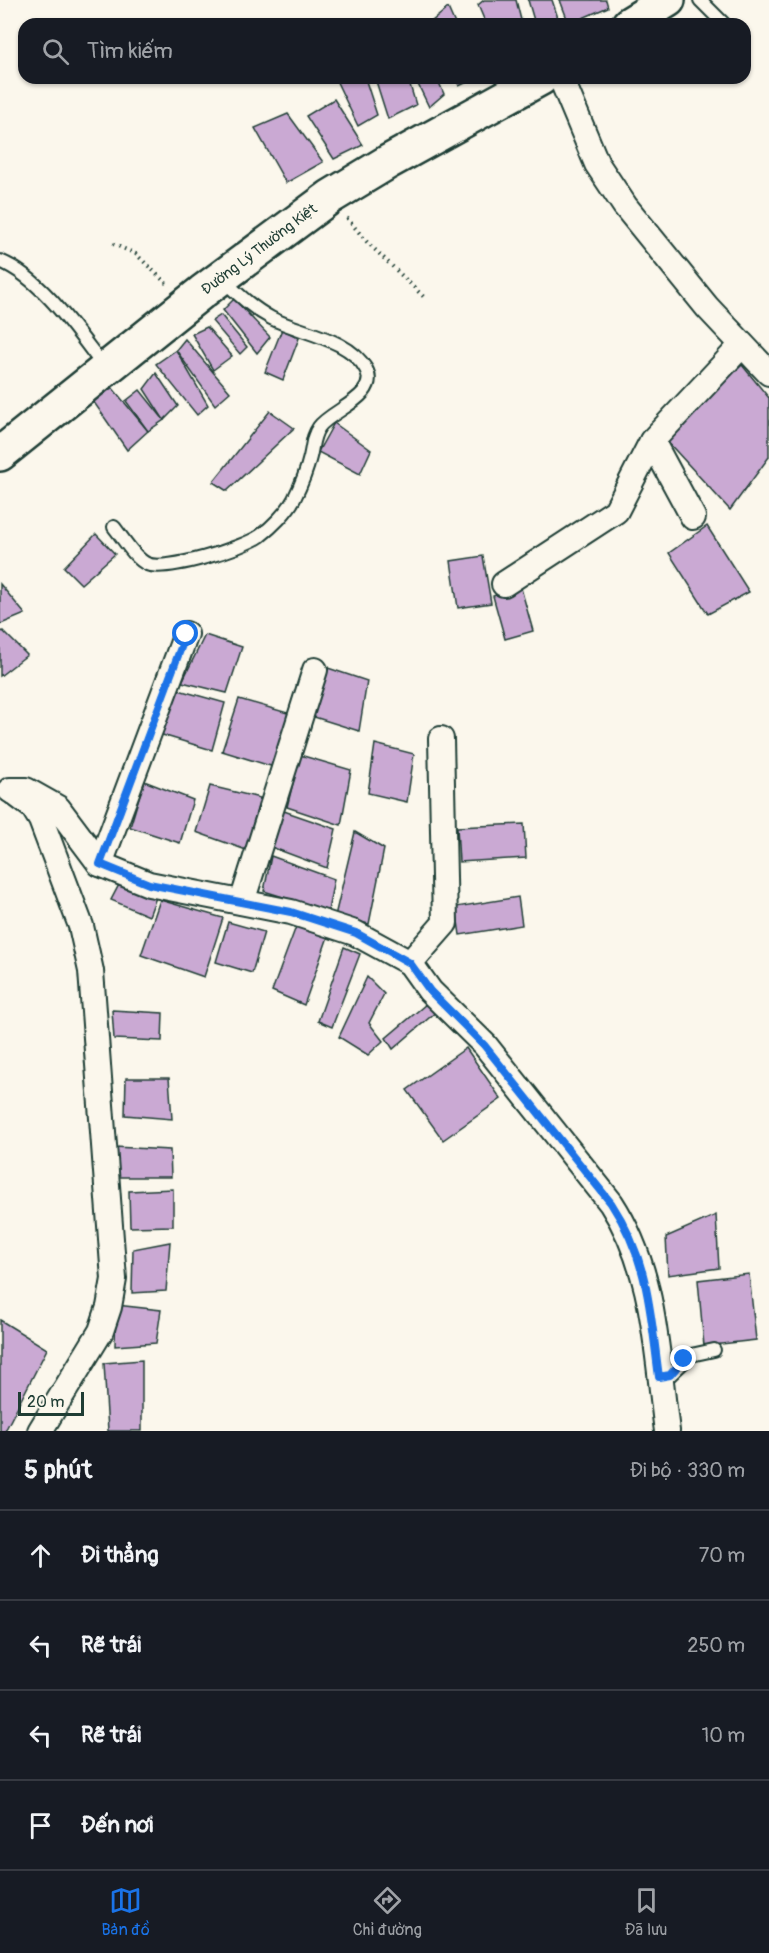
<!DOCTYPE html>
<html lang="vi">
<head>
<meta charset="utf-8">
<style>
  :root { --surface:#171b24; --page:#242831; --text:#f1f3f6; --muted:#9ea1a6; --line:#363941; --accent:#1a73e8 }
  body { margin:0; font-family:Pangolin,sans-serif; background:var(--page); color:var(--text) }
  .scale { position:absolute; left:18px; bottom:15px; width:66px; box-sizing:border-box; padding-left:6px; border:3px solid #1f3d34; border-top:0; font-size:16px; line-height:21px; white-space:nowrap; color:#1f3d34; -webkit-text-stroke:4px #fbf7ec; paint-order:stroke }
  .stop { position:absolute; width:18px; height:18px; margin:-14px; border:4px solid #1a73e8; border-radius:50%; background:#fff }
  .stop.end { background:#1a73e8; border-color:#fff; box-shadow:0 2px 6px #0008 }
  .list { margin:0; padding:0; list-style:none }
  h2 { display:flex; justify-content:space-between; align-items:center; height:78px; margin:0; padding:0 24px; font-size:26px }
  h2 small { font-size:20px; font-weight:400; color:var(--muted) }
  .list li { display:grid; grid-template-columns:39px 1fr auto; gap:18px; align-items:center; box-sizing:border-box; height:90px; padding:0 24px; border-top:2px solid var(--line) }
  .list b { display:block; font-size:22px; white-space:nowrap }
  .list em { font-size:20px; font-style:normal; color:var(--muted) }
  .icon { flex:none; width:33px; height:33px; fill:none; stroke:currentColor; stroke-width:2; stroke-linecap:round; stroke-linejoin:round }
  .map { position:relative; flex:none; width:769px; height:1431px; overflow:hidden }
  .search { position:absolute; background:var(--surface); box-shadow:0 2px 4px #0004; left:18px; right:18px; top:18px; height:66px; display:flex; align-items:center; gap:15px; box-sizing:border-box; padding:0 21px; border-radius:18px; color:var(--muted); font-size:22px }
  .sheet { height:438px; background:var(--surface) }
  nav { display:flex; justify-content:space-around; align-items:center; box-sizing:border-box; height:84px; border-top:2px solid var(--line); background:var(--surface); font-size:16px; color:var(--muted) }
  nav a { display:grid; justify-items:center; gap:3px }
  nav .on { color:var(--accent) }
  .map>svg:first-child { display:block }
</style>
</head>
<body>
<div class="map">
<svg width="769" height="1431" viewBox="0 0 769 1431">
  <rect width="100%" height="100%" fill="#fbf7ec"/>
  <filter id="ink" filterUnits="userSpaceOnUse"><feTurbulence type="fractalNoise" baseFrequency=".0167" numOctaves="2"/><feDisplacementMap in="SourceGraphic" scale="12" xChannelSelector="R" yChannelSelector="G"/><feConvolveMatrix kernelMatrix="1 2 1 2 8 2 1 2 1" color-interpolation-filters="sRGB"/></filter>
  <g filter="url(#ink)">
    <g fill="#caa9d3" stroke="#1f3d34" stroke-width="1.5">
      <polygon points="484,0 516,0 522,24 486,24 478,5"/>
      <polygon points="528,0 552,0 560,24 535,24"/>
      <polygon points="560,0 606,0 608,7 569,24"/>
      <polygon points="448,8 455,24 432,24 431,22"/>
      <polygon points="335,78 365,78 377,115 358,126"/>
      <polygon points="375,78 408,78 416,105 388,119"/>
      <polygon points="415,78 437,78 444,94 429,107"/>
      <polygon points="456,78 476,78 459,86"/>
      <polygon points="334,99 363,145 334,159 306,116"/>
      <polygon points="288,114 323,162 286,183 255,128"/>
      <polygon points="234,299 270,337 257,353 223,310"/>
      <polygon points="221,315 247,347 240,354 212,321"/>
      <polygon points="207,327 232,356 213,370 192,334"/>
      <polygon points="282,329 299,338 283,380 265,372"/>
      <polygon points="185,339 230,392 215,405 176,350"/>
      <polygon points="176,350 208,405 197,415 156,364"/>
      <polygon points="742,365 769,398 769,457 730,510 665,439"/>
      <polygon points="156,373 178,406 164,420 144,389"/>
      <polygon points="111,386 148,431 127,450 93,401"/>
      <polygon points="140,390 164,420 148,431 126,401"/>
      <polygon points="270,411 294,428 227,491 213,482"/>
      <polygon points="334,423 371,450 360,474 318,452"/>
      <polygon points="707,526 749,592 708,614 669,553"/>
      <polygon points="96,534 115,554 81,584 64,567"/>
      <polygon points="483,556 491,603 458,608 451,561"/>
      <polygon points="0,584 25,614 1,624 0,622"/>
      <polygon points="521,588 533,631 505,639 493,596"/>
      <polygon points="3,631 27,655 0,676 0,633"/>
      <polygon points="205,635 242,647 227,693 182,682"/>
      <polygon points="325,667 367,681 359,731 311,716"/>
      <polygon points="175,689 225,703 212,750 159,734"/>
      <polygon points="239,699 291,714 274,767 222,751"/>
      <polygon points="375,744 414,754 407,802 368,793"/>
      <polygon points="300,755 351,770 341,825 287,807"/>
      <polygon points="144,781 193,800 180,843 130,827"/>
      <polygon points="210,786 260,798 246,850 196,832"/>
      <polygon points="281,810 336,829 327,868 271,847"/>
      <polygon points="524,824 526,858 459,862 457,827"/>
      <polygon points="355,832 384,849 369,924 335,916"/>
      <polygon points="271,856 334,879 328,911 264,891"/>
      <polygon points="122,879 158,892 149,916 111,900"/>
      <polygon points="518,897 522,925 460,935 456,907"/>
      <polygon points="160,900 223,918 204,977 141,955"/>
      <polygon points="228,922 264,932 252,973 216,962"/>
      <polygon points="297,924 330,931 304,1005 272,991"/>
      <polygon points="344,947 360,954 332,1027 318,1021"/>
      <polygon points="367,977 384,994 369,1023 383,1041 368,1055 339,1037"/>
      <polygon points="432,999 437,1011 393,1049 386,1038"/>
      <polygon points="112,1010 163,1013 162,1041 114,1039"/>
      <polygon points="466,1048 501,1099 443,1140 407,1090"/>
      <polygon points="126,1078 169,1078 172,1119 125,1115"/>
      <polygon points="114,1147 170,1150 171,1177 118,1177"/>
      <polygon points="173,1189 173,1226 130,1227 129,1191"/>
      <polygon points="716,1215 719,1268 668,1275 666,1237"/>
      <polygon points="170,1242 166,1291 132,1293 133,1249"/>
      <polygon points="749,1274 756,1340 704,1346 698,1280"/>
      <polygon points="116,1305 161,1310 156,1343 115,1346"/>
      <polygon points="0,1320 47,1349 5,1431 0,1431"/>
      <polygon points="142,1360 142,1431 108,1431 104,1363"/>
    </g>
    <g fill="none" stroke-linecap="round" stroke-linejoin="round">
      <defs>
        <g id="lane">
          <polyline points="700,0 724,24"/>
          <path d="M0 261C42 278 78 333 105 368"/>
          <path d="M114 527C123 538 135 559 147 564 166 572 243 548 260 536 272 527 287 512 294 499 300 487 307 470 310 457 313 445 312 437 319 427 331 410 381 396 366 369 349 338 300 333 271 318 252 308 237 293 222 279"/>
          <polyline points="659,1377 670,1375 691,1355 714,1350"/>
        </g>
        <g id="street">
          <polyline points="561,78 597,164 625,206 707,307 769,373"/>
          <polyline points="652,441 693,517"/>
          <polyline points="504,584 616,511 652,441 742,345"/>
          <path d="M10 790H26L58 808 100 864 149 884 291 912 355 933 410 963 430 991 485 1045 611 1203C656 1272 656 1352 667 1431"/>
          <polyline points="13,792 33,807 41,820 81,926 91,971 114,1279 109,1307 101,1331 40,1431"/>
          <polyline points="100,864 186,634"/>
          <polyline points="242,902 315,670"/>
          <polyline points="410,963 445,923 441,739"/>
        </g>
        <g id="secondary">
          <polyline points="629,24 668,0"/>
          <polyline points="0,454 202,292 330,197 388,162 541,78"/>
        </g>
      </defs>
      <use href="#lane" stroke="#1f3d34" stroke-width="16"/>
      <use href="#street" stroke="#1f3d34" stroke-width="28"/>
      <use href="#secondary" stroke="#1f3d34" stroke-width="38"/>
      <g stroke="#1f3d34" stroke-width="4" stroke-dasharray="1.5 4.5" stroke-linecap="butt">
        <polyline points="347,218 367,242 425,298"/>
        <polyline points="113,244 136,254 169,286"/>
      </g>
      <use href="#lane" stroke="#fbf7ec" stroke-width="12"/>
      <use href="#street" stroke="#fbf7ec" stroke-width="24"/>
      <use href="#secondary" stroke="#fbf7ec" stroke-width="33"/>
    </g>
  </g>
  <g fill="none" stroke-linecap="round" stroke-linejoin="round" filter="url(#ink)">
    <path stroke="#1a73e8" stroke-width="8" d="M186 634 100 864 149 884 291 912 356 933 410 963 430 991 484 1045 611 1203C649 1261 650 1311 659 1377L670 1375 684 1359"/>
  </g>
  <g text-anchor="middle" stroke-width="4.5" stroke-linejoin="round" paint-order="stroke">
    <g font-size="15" fill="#1f3d34" stroke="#fbf7ec">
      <text transform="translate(259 249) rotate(-37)" y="5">Đường Lý Thường Kiệt</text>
    </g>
  </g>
</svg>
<div class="scale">20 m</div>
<div class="stop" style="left:186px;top:634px"></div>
<div class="stop end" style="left:684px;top:1359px"></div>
<div class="search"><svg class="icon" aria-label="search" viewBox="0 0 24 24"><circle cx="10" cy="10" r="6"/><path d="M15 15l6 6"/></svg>Tìm kiếm</div>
</div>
<section class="sheet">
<h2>5 phút<small>Đi bộ · 330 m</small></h2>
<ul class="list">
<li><svg class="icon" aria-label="ahead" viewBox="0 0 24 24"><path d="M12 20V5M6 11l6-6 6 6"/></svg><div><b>Đi thẳng</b></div><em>70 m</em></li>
<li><svg class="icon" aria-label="left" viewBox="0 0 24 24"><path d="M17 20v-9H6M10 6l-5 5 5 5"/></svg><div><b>Rẽ trái</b></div><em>250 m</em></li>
<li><svg class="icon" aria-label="left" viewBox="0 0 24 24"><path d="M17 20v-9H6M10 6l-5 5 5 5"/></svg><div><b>Rẽ trái</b></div><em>10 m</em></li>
<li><svg class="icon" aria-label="arrive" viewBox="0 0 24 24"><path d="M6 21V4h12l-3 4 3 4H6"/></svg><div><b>Đến nơi</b></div></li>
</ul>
</section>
<nav>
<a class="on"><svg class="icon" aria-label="map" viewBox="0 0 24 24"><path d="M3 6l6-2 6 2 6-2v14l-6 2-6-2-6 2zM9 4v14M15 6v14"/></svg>Bản đồ</a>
<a><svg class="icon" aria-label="directions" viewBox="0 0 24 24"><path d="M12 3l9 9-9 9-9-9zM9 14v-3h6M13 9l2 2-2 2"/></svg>Chỉ đường</a>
<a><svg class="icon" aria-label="saved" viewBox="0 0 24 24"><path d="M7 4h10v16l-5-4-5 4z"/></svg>Đã lưu</a>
</nav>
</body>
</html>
